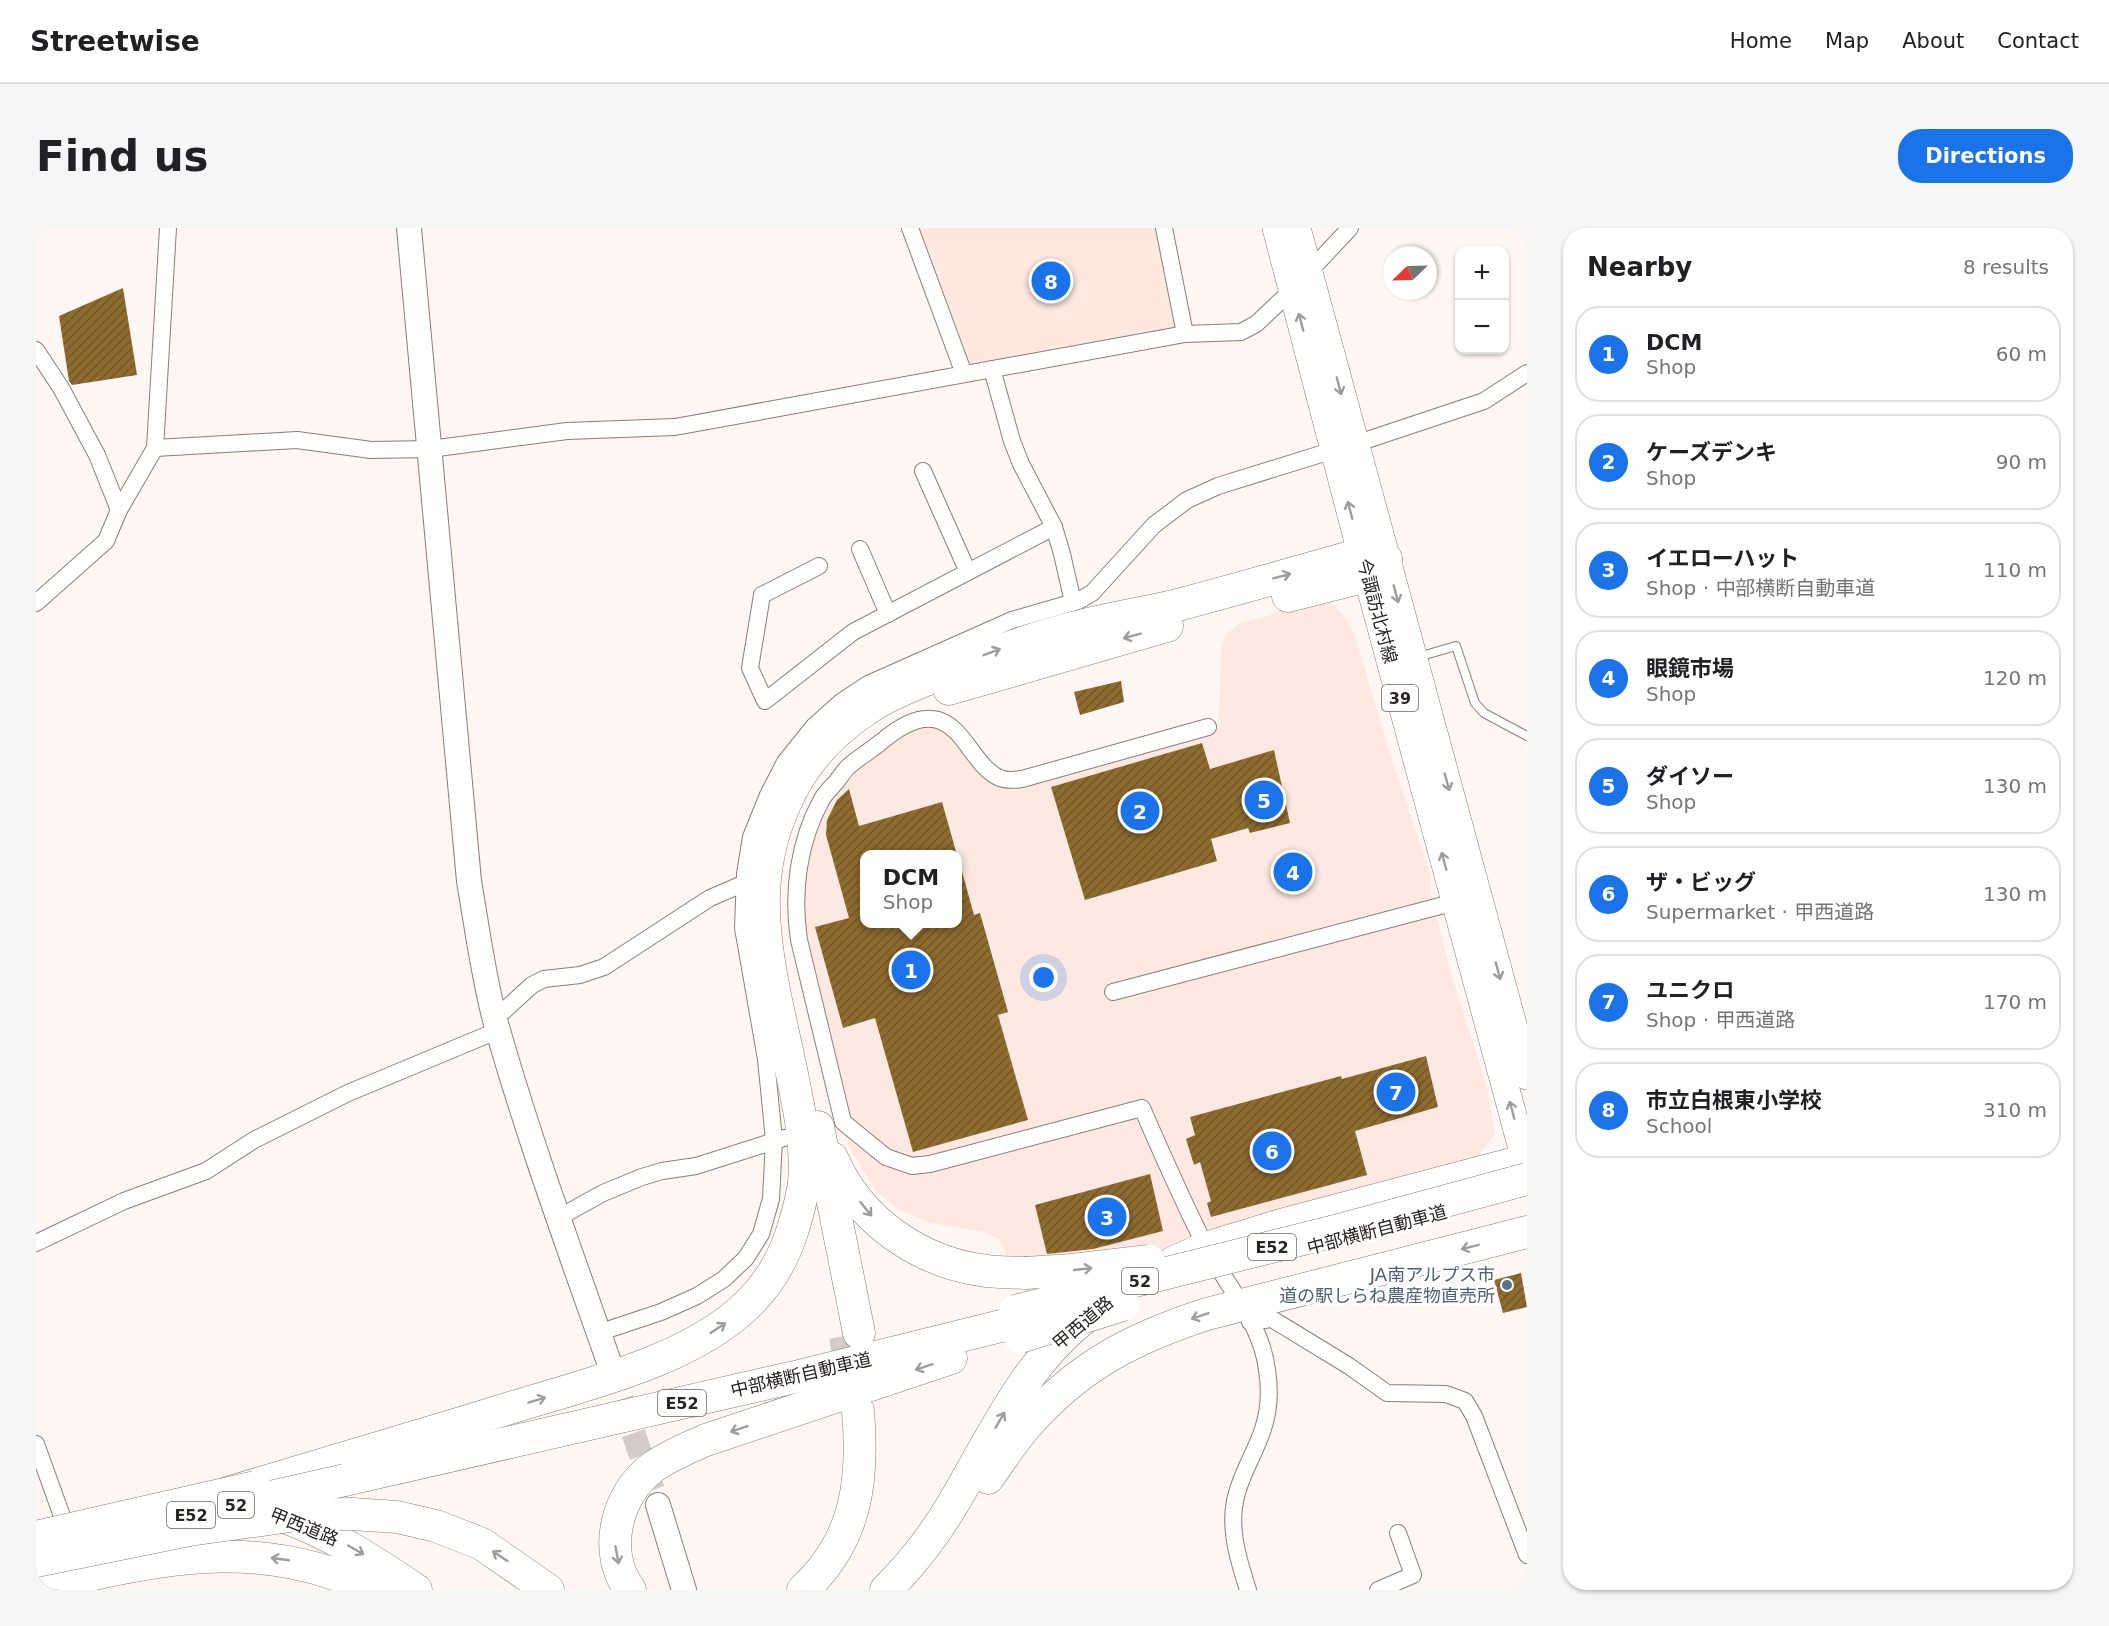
<!DOCTYPE html>
<html lang="en">
<head>
<meta charset="utf-8">
<style>
  :root { --surface:#fff; --page:#f6f6f6; --text:#202124; --muted:#757577; --line:#e0e0e0; --accent:#1a73e8 }
  body { margin:0; font-family:"DejaVu Sans","Noto Sans JP",sans-serif; background:var(--page); color:var(--text) }
  .controls { position:absolute; right:18px; top:18px; display:grid; overflow:hidden; border-radius:12px; box-shadow:0 2px 4px #0004 }
  .controls button { width:54px; height:54px; display:grid; place-items:center; padding:0; border:0; border-bottom:2px solid var(--line); background:var(--surface); color:var(--text); font:30px sans-serif }
  .compass { position:absolute; left:1347px; top:18px; width:54px; height:54px; border-radius:50%; background:var(--surface); box-shadow:0 2px 4px #0004; rotate:247deg }
  .you { position:absolute; left:1008px; top:750px; width:21px; height:21px; margin:-15px; border:4px solid #fff; border-radius:50%; background:#1a73e8; box-shadow:0 0 0 9px #1a73e833 }
  .badge { display:grid; place-items:center; width:39px; height:39px; border-radius:50%; background:var(--accent); color:#fff; font-size:20px; font-weight:700 }
  .pin { position:absolute; translate:-50% -50%; border:3px solid #fff; box-shadow:0 2px 6px #0006 }
  .popup { position:absolute; left:824px; top:622px; width:102px; height:78px; box-sizing:border-box; display:grid; place-content:center; border-radius:12px; background:var(--surface); filter:drop-shadow(0 2px 4px #0005); font-size:20px; white-space:nowrap; color:var(--muted) }
  .popup b { font-size:22px; color:var(--text) }
  .popup::after { content:''; position:absolute; left:50%; top:100%; margin-left:-12px; border:12px solid transparent; border-top-color:var(--surface) }
  .list { margin:0; padding:0; list-style:none }
  h2 { display:flex; justify-content:space-between; align-items:center; height:78px; margin:0; padding:0 24px; font-size:26px }
  h2 small { font-size:20px; font-weight:400; color:var(--muted) }
  .list li { display:grid; grid-template-columns:39px 1fr auto; gap:18px; align-items:center; box-sizing:border-box; height:96px; margin:0 12px 12px; padding:0 12px; border:2px solid var(--line); border-radius:24px }
  .list b { display:block; font-size:22px; white-space:nowrap }
  .list p { margin:0; font-size:20px; white-space:nowrap; color:var(--muted) }
  .list em { font-size:20px; font-style:normal; color:var(--muted) }
  .map { position:relative; flex:none; width:1491px; height:1362px; overflow:hidden; border-radius:24px }
  header { display:flex; align-items:center; gap:36px; box-sizing:border-box; height:84px; padding:0 30px; background:var(--surface); border-bottom:2px solid var(--line) }
  header strong { font-size:28px }
  nav { display:flex; gap:33px; margin-inline-start:auto; font-size:21px }
  .intro { display:flex; align-items:center; justify-content:space-between; box-sizing:border-box; height:144px; padding:0 36px }
  h1 { margin:0; font-size:42px }
  .button { padding:15px 27px; border-radius:24px; background:var(--accent); color:#fff; font-size:21px; font-weight:700 }
  main { display:flex; gap:36px; padding:0 36px }
  aside { flex:1; background:var(--surface); border-radius:24px; box-shadow:0 2px 4px #0004 }
  .map>svg:first-child { display:block }
</style>
</head>
<body>
<header>
<strong>Streetwise</strong>
<nav><a>Home</a><a>Map</a><a>About</a><a>Contact</a></nav>
</header>
<div class="intro"><h1>Find us</h1><a class="button">Directions</a></div>
<main>
<div class="map">
<svg width="1491" height="1362" viewBox="0 0 1491 1362">
  <defs>
    <pattern id="building-hatch" width="6" height="6" patternUnits="userSpaceOnUse" patternTransform="scale(1.5)"><rect width="6" height="6" fill="#8e6b2f"/><path d="M-1 1l2-2M0 6l6-6M5 7l2-2" fill="none" stroke="#745828"/></pattern>
  </defs>
  <rect width="100%" height="100%" fill="#fef6f2"/>
  <path fill="#fde9e2" fill-rule="evenodd" d="M1260 374 1297 375 1311 392 1319 408 1351 516 1394 645 1395 667 1414 742 1451 859 1459 906 1441 929 1334 956 1173 1002 1151 1019 1113 1026 975 1038 963 1011 949 1004 894 995 862 981 839 962 812 917 811 881 770 709 767 689 770 633 789 581 800 563 865 505 899 497 916 506 953 552 1177 505 1182 500 1186 416 1192 405 1204 395 1232 388ZM828 626H922V696H828Z"/>
  <polygon fill="#fee8df" points="874,0 1125,0 1149,106 928,146"/>
  <g fill="url(#building-hatch)">
    <polygon points="87,60 101,147 36,157 33,153 23,88"/>
    <polygon points="1085,453 1088,474 1044,487 1038,464"/>
    <polygon points="1166,515 1174,541 1238,522 1254,595 1214,605 1212,600 1175,611 1181,633 1049,672 1015,559"/>
    <polygon points="813,561 823,598 906,574 921,627 828,627 828,696 921,696 921,640 925,640 938,687 944,685 972,784 962,787 992,892 877,924 839,790 807,800 779,699 813,690 790,607 791,592 801,572"/>
    <polygon points="1263,622 1272,655 1250,661 1243,629"/>
    <polygon points="1390,828 1402,879 1319,903 1331,947 1175,989 1171,975 1175,973 1164,934 1158,937 1150,911 1159,907 1154,889 1305,848 1306,851"/>
    <polygon points="1114,946 1127,1003 1057,1021 1011,1026 999,977"/>
    <polygon points="1485,1045 1491,1079 1467,1085 1458,1052"/>
  </g>
  <g fill="none" stroke-linecap="round" stroke-linejoin="round">
    <polyline stroke="#d3ccc8" stroke-width="24" stroke-dasharray="24 12" stroke-linecap="butt" points="574,1137 622,1277"/>
    <g stroke="#d3ccc8" stroke-width="32" stroke-dasharray="32 16" stroke-linecap="butt">
      <polyline points="809,1108 818,1161"/>
      <polyline points="829,1132 837,1179"/>
    </g>
    <defs>
      <polyline id="lane" points="1382,429 1420,418 1439,475 1448,485 1491,508"/>
      <g id="street">
        <polyline points="874,0 928,146"/>
        <polyline points="1128,0 1149,106"/>
        <polyline points="0,122 25,160 61,227 83,282"/>
        <polyline points="956,141 976,213 985,236 1018,299 1026,326 1037,374"/>
        <polyline points="1319,216 1448,173 1491,145"/>
        <polyline points="119,220 261,212 335,222 394,221 531,203 639,199 1149,106 1205,104 1220,96 1256,62 1314,0"/>
        <polyline points="887,243 932,344"/>
        <polyline points="824,321 852,386"/>
        <polyline points="783,338 726,367 714,440 729,473 817,404 1018,299"/>
        <polyline points="0,375 70,313 83,282 119,220 132,0"/>
        <path d="M1172 499 986 551C979 552 971 553 964 550 939 540 929 500 902 492 882 486 859 502 845 514 834 523 822 530 812 539 808 543 804 549 801 553 796 559 790 564 786 571 762 614 756 665 763 712L807 894 850 929 876 938 894 936 1106 880C1126 926 1146 972 1169 1017 1190 1057 1226 1096 1231 1142 1234 1161 1233 1183 1227 1201 1219 1226 1204 1247 1199 1273 1193 1304 1203 1333 1212 1362"/>
        <polyline points="1077,764 1419,674"/>
        <polyline points="459,791 496,757 508,751 544,747 568,739 674,670 709,655"/>
        <polyline points="522,990 567,965 606,949 626,943 660,938 748,910"/>
        <polyline points="0,1015 88,973 170,943 218,912 312,865 463,802"/>
        <polyline points="1214,1094 1236,1091 1313,1138 1351,1165 1410,1166 1429,1173 1438,1188 1491,1327"/>
        <polyline points="562,1105 625,1084 661,1068 688,1051 710,1030 725,1006 735,971 738,912 730,831 707,700 709,646 715,609 732,567 749,534 778,498 805,474 832,456 976,392 1042,373 1056,365 1118,297 1151,272 1182,258 1298,222"/>
        <polyline points="0,1216 26,1288 31,1309"/>
        <polyline points="1342,1362 1377,1347 1362,1305"/>
      </g>
      <g id="secondary">
        <path d="M373 0 433 653C441 699 447 747 459 792 492 909 534 1023 574 1137"/>
        <polyline points="622,1277 648,1362"/>
      </g>
      <g id="primary">
        <polyline points="1240,0 1331,348 1491,939"/>
        <polyline points="1261,0 1491,848"/>
      </g>
      <g id="highway">
        <polyline points="1252,368 1331,348 1350,331"/>
        <polyline points="913,461 1131,398"/>
        <polyline points="782,899 823,1105"/>
        <path d="M796 930C823 993 884 1035 951 1043 964 1045 976 1044 989 1045"/>
        <polyline points="1138,1034 1170,1020 1245,997 1491,932"/>
        <path d="M952 1250C964 1233 976 1214 990 1198 1042 1138 1097 1110 1171 1086L1491 1004"/>
        <polyline points="309,1252 763,1148 981,1094"/>
        <path d="M191 1265C286 1237 380 1209 474 1180 548 1157 654 1133 711 1077 732 1057 747 1032 756 1004 761 988 766 971 768 954 771 919 764 885 757 851 746 795 729 737 728 680 727 645 734 610 748 578 765 538 794 505 831 481 852 466 877 458 901 447 947 428 992 411 1040 399 1074 390 1108 385 1142 377 1203 361 1264 343 1326 326L1350 331"/>
        <polyline points="316,1286 361,1289 400,1298 446,1316 512,1362"/>
        <path d="M243 1287C294 1305 336 1332 380 1362"/>
        <path d="M0 1359C123 1331 218 1306 339 1362"/>
        <path d="M594 1362C566 1324 580 1266 617 1239 634 1227 652 1220 670 1212L915 1130"/>
        <path d="M767 1362C821 1312 828 1252 822 1183"/>
        <path d="M850 1362C875 1337 897 1309 915 1279 956 1211 987 1136 1052 1087"/>
      </g>
    </defs>
    <use href="#lane" stroke="#8a7e78" stroke-width="10"/>
    <use href="#street" stroke="#8a7e78" stroke-width="18"/>
    <use href="#secondary" stroke="#8a7e78" stroke-width="26"/>
    <use href="#primary" stroke="#8a7e78" stroke-width="28"/>
    <use href="#highway" stroke="#8a7e78" stroke-width="33"/>
    <use href="#lane" stroke="#fff" stroke-width="8"/>
    <use href="#street" stroke="#fff" stroke-width="16"/>
    <use href="#secondary" stroke="#fff" stroke-width="24"/>
    <use href="#primary" stroke="#fff" stroke-width="27"/>
    <use href="#highway" stroke="#fff" stroke-width="32"/>
    <defs>
      <g id="highway-bridge">
        <polyline points="989,1045 1036,1042 1113,1033"/>
        <polyline points="979,1083 1303,1002 1491,951"/>
        <polyline points="984,1109 1087,1077"/>
        <polyline points="199,1277 309,1252"/>
        <polyline points="0,1309 219,1259"/>
        <polyline points="0,1333 153,1302 261,1287 316,1286"/>
      </g>
    </defs>
    <use href="#highway-bridge" stroke="#8a7e78" stroke-width="33" stroke-linecap="butt"/>
    <use href="#highway-bridge" stroke="#fff" stroke-width="32"/>
  </g>
  <defs><path id="oneway-shaft" d="M-6 0H5M1.5-3L5.5 0L1.5 3" fill="none" stroke-width="1.6" stroke-linecap="round" stroke-linejoin="round" transform="scale(1.5)"/></defs>
  <g stroke="#9f9c9c">
    <use href="#oneway-shaft" transform="translate(1265 94) rotate(-105)"/>
    <use href="#oneway-shaft" transform="translate(1303 158) rotate(75)"/>
    <use href="#oneway-shaft" transform="translate(1314 282) rotate(-105)"/>
    <use href="#oneway-shaft" transform="translate(1246 348) rotate(-15)"/>
    <use href="#oneway-shaft" transform="translate(1360 366) rotate(75)"/>
    <use href="#oneway-shaft" transform="translate(1096 408) rotate(165)"/>
    <use href="#oneway-shaft" transform="translate(956 424) rotate(-21)"/>
    <use href="#oneway-shaft" transform="translate(1411 554) rotate(75)"/>
    <use href="#oneway-shaft" transform="translate(1408 633) rotate(-105)"/>
    <use href="#oneway-shaft" transform="translate(1462 743) rotate(75)"/>
    <use href="#oneway-shaft" transform="translate(1476 882) rotate(-105)"/>
    <use href="#oneway-shaft" transform="translate(830 981) rotate(51)"/>
    <use href="#oneway-shaft" transform="translate(1434 1019) rotate(166)"/>
    <use href="#oneway-shaft" transform="translate(1047 1041) rotate(-6)"/>
    <use href="#oneway-shaft" transform="translate(1164 1088) rotate(162)"/>
    <use href="#oneway-shaft" transform="translate(682 1100) rotate(-33)"/>
    <use href="#oneway-shaft" transform="translate(888 1139) rotate(162)"/>
    <use href="#oneway-shaft" transform="translate(501 1172) rotate(-17)"/>
    <use href="#oneway-shaft" transform="translate(964 1192) rotate(-60)"/>
    <use href="#oneway-shaft" transform="translate(703 1201) rotate(161)"/>
    <use href="#oneway-shaft" transform="translate(320 1322) rotate(30)"/>
    <use href="#oneway-shaft" transform="translate(581 1327) rotate(80)"/>
    <use href="#oneway-shaft" transform="translate(464 1328) rotate(-147)"/>
    <use href="#oneway-shaft" transform="translate(244 1331) rotate(-172)"/>
  </g>
  <circle fill="#5c6f8a" stroke="#fff" stroke-width="2" cx="1471" cy="1057" r="6"/>
  <g text-anchor="middle" stroke-width="6" stroke-linejoin="round" paint-order="stroke">
    <g fill="#fff" stroke="#696664" stroke-width="1.5">
      <rect x="1346" y="457" width="36" height="26" rx="4.5"/>
      <rect x="1212" y="1006" width="48" height="26" rx="4.5"/>
      <rect x="1086" y="1040" width="36" height="26" rx="4.5"/>
      <rect x="622" y="1162" width="48" height="26" rx="4.5"/>
      <rect x="182" y="1264" width="36" height="26" rx="4.5"/>
      <rect x="131" y="1274" width="48" height="26" rx="4.5"/>
    </g>
    <g font-size="16" font-weight="bold" fill="#292422">
      <text x="1364" y="476">39</text>
      <text x="1236" y="1025">E52</text>
      <text x="1104" y="1059">52</text>
      <text x="646" y="1181">E52</text>
      <text x="200" y="1283">52</text>
      <text x="155" y="1293">E52</text>
    </g>
    <g font-size="18" fill="#292422" stroke="#fff">
      <text transform="translate(1341 383) rotate(75)" y="6">今諏訪北村線</text>
      <text transform="translate(1341 1002) rotate(-15)" y="6">中部横断自動車道</text>
      <text transform="translate(1047 1095) rotate(-40)" y="6">甲西道路</text>
      <text transform="translate(765 1147) rotate(-13)" y="6">中部横断自動車道</text>
      <text transform="translate(268 1299) rotate(22)" y="6">甲西道路</text>
    </g>
    <g font-size="18" fill="#4e5e75" stroke="#fff" text-anchor="end">
      <text x="1459" y="1053">JA南アルプス市<tspan x="1459" dy="21">道の駅しらね農産物直売所</tspan></text>
    </g>
  </g>
</svg>
<div class="controls">
<button>+</button>
<button>−</button>
</div>
<svg class="compass" viewBox="-18 -18 36 36"><path d="M0-13l5 13h-10z" fill="#e53935"/><path d="M0 13l5-13h-10z" fill="#757577"/></svg>
<div class="you"></div>
<div class="pin badge" style="left:875px;top:742px">1</div>
<div class="popup"><b>DCM</b>Shop</div>
<div class="pin badge" style="left:1104px;top:583px">2</div>
<div class="pin badge" style="left:1071px;top:989px">3</div>
<div class="pin badge" style="left:1257px;top:644px">4</div>
<div class="pin badge" style="left:1228px;top:572px">5</div>
<div class="pin badge" style="left:1236px;top:923px">6</div>
<div class="pin badge" style="left:1360px;top:864px">7</div>
<div class="pin badge" style="left:1015px;top:53px">8</div>
</div>
<aside>
<h2>Nearby<small>8 results</small></h2>
<ul class="list">
<li><span class="badge">1</span><div><b>DCM</b><p>Shop</p></div><em>60 m</em></li>
<li><span class="badge">2</span><div><b>ケーズデンキ</b><p>Shop</p></div><em>90 m</em></li>
<li><span class="badge">3</span><div><b>イエローハット</b><p>Shop · 中部横断自動車道</p></div><em>110 m</em></li>
<li><span class="badge">4</span><div><b>眼鏡市場</b><p>Shop</p></div><em>120 m</em></li>
<li><span class="badge">5</span><div><b>ダイソー</b><p>Shop</p></div><em>130 m</em></li>
<li><span class="badge">6</span><div><b>ザ・ビッグ</b><p>Supermarket · 甲西道路</p></div><em>130 m</em></li>
<li><span class="badge">7</span><div><b>ユニクロ</b><p>Shop · 甲西道路</p></div><em>170 m</em></li>
<li><span class="badge">8</span><div><b>市立白根東小学校</b><p>School</p></div><em>310 m</em></li>
</ul>
</aside>
</main>
</body>
</html>
